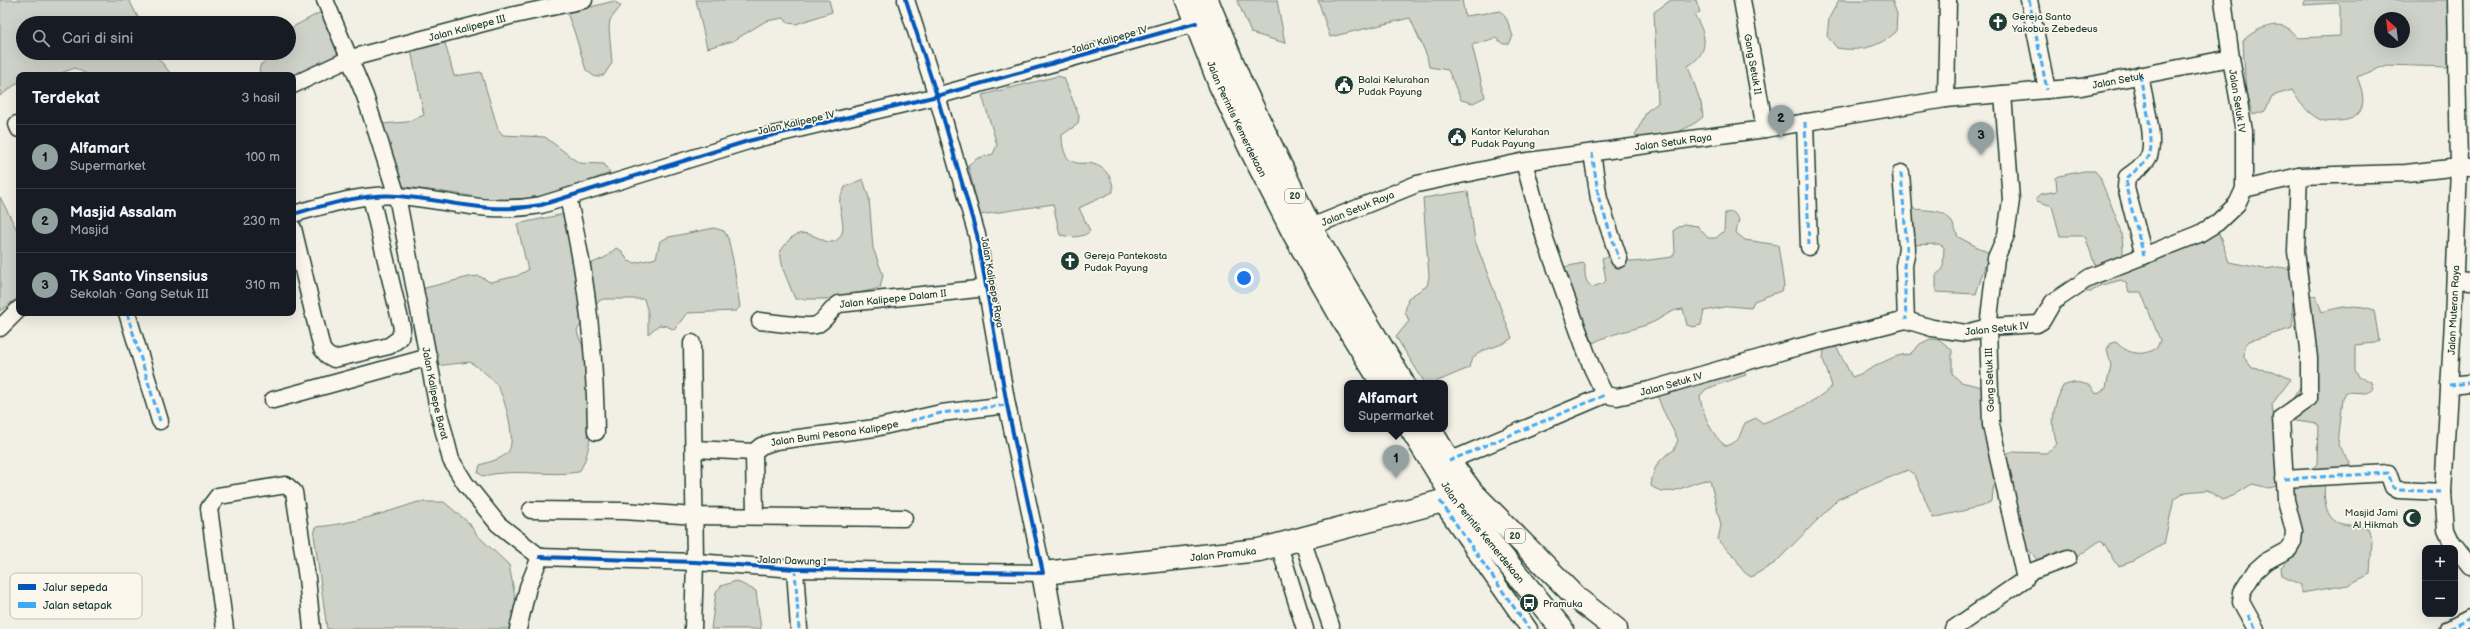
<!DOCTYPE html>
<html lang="id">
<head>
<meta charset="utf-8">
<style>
  :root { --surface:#171b24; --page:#242831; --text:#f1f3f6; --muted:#9ea1a6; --line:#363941; --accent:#92a19f }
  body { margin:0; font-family:"Balsamiq Sans",sans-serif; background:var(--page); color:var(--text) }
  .controls { position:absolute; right:12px; bottom:12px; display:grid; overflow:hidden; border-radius:8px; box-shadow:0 4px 16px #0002 }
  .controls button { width:36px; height:36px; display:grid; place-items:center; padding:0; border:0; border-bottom:1px solid var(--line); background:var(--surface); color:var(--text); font:20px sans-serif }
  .compass { position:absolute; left:2374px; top:12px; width:36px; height:36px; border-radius:50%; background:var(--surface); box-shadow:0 4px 16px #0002; rotate:332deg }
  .you { position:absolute; left:1244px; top:278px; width:14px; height:14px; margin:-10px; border:3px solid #fff; border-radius:50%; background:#1a73e8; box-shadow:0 0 0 6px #1a73e833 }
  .badge { display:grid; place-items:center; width:26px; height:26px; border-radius:50%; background:var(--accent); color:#111; font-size:13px; font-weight:700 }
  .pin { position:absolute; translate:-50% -33px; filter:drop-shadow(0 1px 2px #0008) }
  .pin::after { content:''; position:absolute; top:21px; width:14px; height:12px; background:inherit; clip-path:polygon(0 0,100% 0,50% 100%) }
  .popup { position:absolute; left:1344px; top:380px; width:104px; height:52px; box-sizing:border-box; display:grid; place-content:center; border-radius:8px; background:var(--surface); filter:drop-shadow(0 1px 3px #0005); font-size:13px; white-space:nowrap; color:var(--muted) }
  .popup b { font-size:15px; color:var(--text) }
  .popup::after { content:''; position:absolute; left:50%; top:100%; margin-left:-8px; border:8px solid transparent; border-top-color:var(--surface) }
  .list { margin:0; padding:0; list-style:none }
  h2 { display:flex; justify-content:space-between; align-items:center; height:52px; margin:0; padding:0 16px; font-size:17px }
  h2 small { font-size:13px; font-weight:400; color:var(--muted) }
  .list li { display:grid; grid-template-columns:26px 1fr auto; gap:12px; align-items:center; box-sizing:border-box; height:64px; padding:0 16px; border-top:1px solid var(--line) }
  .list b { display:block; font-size:15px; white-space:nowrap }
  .list p { margin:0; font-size:13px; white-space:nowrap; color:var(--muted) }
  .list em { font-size:13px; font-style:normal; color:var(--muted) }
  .icon { flex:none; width:22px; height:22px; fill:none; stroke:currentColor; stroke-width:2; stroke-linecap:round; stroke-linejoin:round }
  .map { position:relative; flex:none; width:2470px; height:629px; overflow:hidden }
  .search { position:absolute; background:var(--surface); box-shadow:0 4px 16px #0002; left:16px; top:16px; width:280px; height:44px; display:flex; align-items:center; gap:10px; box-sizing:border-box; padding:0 14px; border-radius:22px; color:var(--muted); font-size:15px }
  .panel { position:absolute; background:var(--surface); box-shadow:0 4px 16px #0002; left:16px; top:72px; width:280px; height:244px; border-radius:8px }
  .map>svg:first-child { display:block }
</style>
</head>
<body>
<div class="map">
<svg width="2470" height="629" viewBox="0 0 2470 629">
  <rect width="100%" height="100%" fill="#f2f0e5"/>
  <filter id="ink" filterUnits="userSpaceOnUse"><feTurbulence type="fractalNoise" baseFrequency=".025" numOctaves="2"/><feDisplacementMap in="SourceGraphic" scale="8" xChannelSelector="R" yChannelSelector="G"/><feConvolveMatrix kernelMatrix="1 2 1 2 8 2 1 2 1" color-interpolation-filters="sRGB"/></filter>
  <g filter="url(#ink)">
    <g fill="#cfd2c8" stroke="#77887e" fill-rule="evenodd">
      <polygon points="0,0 129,0 141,23 23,23 23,53 154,53 172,75 88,75 75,68 55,75 19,75 19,82 0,96"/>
      <polygon points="696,0 829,0 832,12 796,24 788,23 784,18 766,21 733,41 707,48"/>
      <polygon points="1237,0 1277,0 1285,43 1251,33"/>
      <polygon points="1318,0 1462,0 1465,16 1501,11 1507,20 1513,36 1509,44 1503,44 1496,38 1472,45 1485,97 1473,103 1461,100 1448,70 1429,67 1427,56 1410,18 1330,37"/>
      <path d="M1671 0H1696L1700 12 1694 15C1707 34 1710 53 1688 66L1701 103 1703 117C1685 132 1665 137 1642 141L1635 135 1647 111 1658 103 1654 12Z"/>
      <path d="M1839 0H1892L1897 14 1896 32C1879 47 1859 52 1837 48L1827 36 1829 18Z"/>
      <path d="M2305 0H2449L2448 67 2387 65 2357 77C2366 98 2368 120 2338 121 2332 122 2325 122 2319 119 2307 113 2299 102 2292 90L2272 96 2265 111 2253 115 2246 95 2243 41C2251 31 2274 21 2286 27 2290 29 2294 35 2298 38L2340 36V5L2337 3 2304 5ZM2380 18H2404V42H2380Z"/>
      <polygon points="614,1 621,6 610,20 609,28 612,63 604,75 595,77 586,70 574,31 567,13"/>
      <polygon points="319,13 327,15 345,60 293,81 293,75 262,75 259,70 261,64 266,61 262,53 289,53 289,29"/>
      <polygon points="445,43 454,76 481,72 498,129 503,135 545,137 579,163 604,164 610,173 539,199 496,201 465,195 406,187 396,183 381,124 407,122 424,115 411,50"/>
      <path d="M1058 76 1064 78 1079 116 1078 124 1062 135C1062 146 1064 161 1077 163 1082 164 1088 162 1093 164 1106 167 1114 180 1113 192L1079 208 1090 231C1082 239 1070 237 1060 235L1053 204 980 215 968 165 978 158 993 154 997 145 982 95Z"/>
      <path d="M2084 171H2095L2100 177C2108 202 2128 233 2122 261L2096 268 2085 236H2060L2052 206 2037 201 2036 198 2040 194 2057 191 2056 178 2059 176Z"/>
      <path d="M863 179 869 198 873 248 883 275 880 288 833 299H795L783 269 780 252C784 247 788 239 794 236 812 225 827 252 839 238 848 229 838 210 840 198 841 195 844 191 845 187Z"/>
      <path d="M1468 191 1475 241 1512 338C1498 350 1472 347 1469 368L1433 383H1425L1396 337 1409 321 1405 312 1408 298 1427 286 1429 277 1423 198Z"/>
      <polygon points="0,197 19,234 19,297 0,311"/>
      <path d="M1907 208C1936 213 1948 204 1958 237L1989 253 1976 294 1936 292V275L1943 269 1944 247 1939 244 1910 245Z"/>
      <path d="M1733 212 1739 219 1736 233 1745 240 1778 245 1784 286 1781 291 1754 301 1751 308 1729 306 1704 311 1701 325 1693 327 1687 325 1683 309C1669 310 1662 319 1649 324 1630 331 1611 333 1593 343L1565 277 1564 267 1583 263 1585 265C1585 274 1584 281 1592 287L1604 283 1606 280 1602 258 1606 257 1618 264 1627 260 1634 262 1672 257 1675 252 1674 230 1684 224 1697 226 1708 238H1716L1724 231 1725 213Z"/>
      <path d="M564 214 590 264 606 257 616 248 622 251 628 261 635 263 656 258 660 241 669 237 714 228 724 231 728 238 733 260 740 307 736 311 687 313 674 330 667 326 659 325 648 334V313L644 299H603L599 301 577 330C578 338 582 342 584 350 593 379 597 446 579 472 547 477 515 468 483 476L478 473 480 465C488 462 503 459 508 452 517 441 505 399 498 387 492 377 480 369 470 362L435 366 421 289 469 277 479 276 490 282 517 276 528 270 517 224Z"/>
      <path d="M2218 231 2229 262 2265 269 2278 267 2292 269 2293 328 2249 341 2245 346 2244 357 2252 368 2273 371 2291 379 2272 404 2280 485 2269 488 2252 484 2233 496 2222 500 2207 490 2186 492 2174 499 2164 544 2134 561 2119 566C2110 559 2109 548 2101 540L2071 561 2040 563 2020 540 2003 456 2010 452 2046 453 2057 444C2050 421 2053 407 2063 386 2075 381 2080 382 2091 386L2096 394 2106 388 2111 365 2107 349 2111 343 2116 342C2127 354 2142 357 2157 348L2160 340 2141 292H2129L2126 283 2121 280 2099 286 2091 292H2078V287Z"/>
      <path d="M2311 295 2316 297 2322 312C2340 307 2357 303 2374 310L2379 340 2375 343 2355 345V370L2359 377 2371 382 2373 390 2367 393 2346 392 2343 398 2338 445 2350 463V469L2326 478C2322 493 2324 522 2343 524 2352 526 2359 525 2368 528L2372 540 2370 574 2348 585 2301 593V585L2282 576 2281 567 2296 554 2299 530 2289 489 2317 464 2318 424 2288 420 2285 411 2309 373 2306 296Z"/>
      <path d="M1930 339 1940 340 1952 350V374L1961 382 1982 387 1994 481 1992 501 1983 506 1933 518 1915 475 1908 470 1838 499 1775 563 1751 577C1738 570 1740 561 1731 553 1726 548 1722 546 1718 540L1721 525 1710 480C1689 480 1672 501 1651 486 1653 467 1658 460 1674 450L1678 440 1662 408 1656 392 1743 369 1746 375 1706 389 1700 396C1702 412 1712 437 1726 446 1742 441 1738 436 1745 423L1756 418 1763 423C1786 414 1814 404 1832 386L1823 359 1824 350 1829 346H1836L1852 377C1872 371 1890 354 1910 354L1920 344Z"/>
      <path d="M418 502H444L469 523 477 535 509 565 521 629H327L314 535 316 527C351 524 385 513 418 502Z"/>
      <polygon points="736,581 756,591 761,629 711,629 716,592 721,586"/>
    </g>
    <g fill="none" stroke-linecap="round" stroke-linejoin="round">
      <defs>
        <g id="minor">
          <path id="s1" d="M325 0 365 96 397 196 438 409 451 460 465 483 498 524 540 557"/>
          <path id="s2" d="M1742 0 1765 129"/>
          <polyline points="2029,0 2047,90"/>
          <polyline points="2456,0 2459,167 2470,168"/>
          <path d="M2140 75C2143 95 2156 138 2149 156 2145 165 2135 171 2127 177L2126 187 2144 256"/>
          <path id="s3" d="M293 85 351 58 510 16 584 0"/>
          <path id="s4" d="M1946 99 2081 87 2231 58 2223 0"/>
          <polyline points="1805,122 1809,247"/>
          <polyline points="17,124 19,129"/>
          <polyline points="1592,153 1599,199 1619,259"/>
          <polyline points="1524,162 1545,239 1592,368 1605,395"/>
          <polyline points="1901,173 1907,249 1904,266 1906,320"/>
          <polyline points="2244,189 2299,176 2406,173 2459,167 2453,321 2443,492 2446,530 2452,543 2470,566"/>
          <path d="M568 198C587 275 595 353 596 432"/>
          <path d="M293 214C326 205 364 193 398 196 451 200 487 215 541 205L748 141 933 97 1196 23"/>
          <polyline points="293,228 322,349 327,355 334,359 389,346 400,338 402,328 371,197"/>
          <path id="s5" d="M1301 231 1417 184 1521 162 1765 129 1946 99 1948 0"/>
          <polyline points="2455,280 2470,281"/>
          <polyline points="127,313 160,421"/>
          <path id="s6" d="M760 321C771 322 808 328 816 325 826 321 830 309 839 304L986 288"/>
          <polyline points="0,328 19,309"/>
          <polyline points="692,343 695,562 693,629"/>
          <polyline points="2449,385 2470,383"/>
          <path id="s7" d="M1605 395 1617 397 1649 390 1787 350 1906 320 1932 328 1966 333 1988 327 2037 324 2042 321 2053 302 2090 277 2199 234 2217 223 2237 204 2244 189V131L2231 58"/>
          <polyline points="273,400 429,357"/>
          <polyline points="694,449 754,452"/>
          <polyline points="1449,461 1605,395"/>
          <polyline points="2284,479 2388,473 2393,487 2398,490 2443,492"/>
          <polyline points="1440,501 1529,629"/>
          <polyline points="531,510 624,511 695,516 904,518"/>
          <path id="s8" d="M755 516 754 452 761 446 776 441 875 428 941 413 1007 405"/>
          <polyline points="1302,539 1331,626"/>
          <polyline points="1279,545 1305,629"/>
          <polyline points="540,557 695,562 795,569 1043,573 1007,405 977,235 937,96 906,0"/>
          <polyline points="795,569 799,629"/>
          <polyline points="2025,574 2068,558"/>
          <polyline points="225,629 209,508 218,496 286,485 294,492 307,578 312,629"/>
          <polyline points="518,629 528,587 540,557"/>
          <polyline points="1953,629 2025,579 1991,425 1988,327 1996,258 2006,235 2011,200 2003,94"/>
          <polyline points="2256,629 2241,602 2242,592 2255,571 2265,562 2289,549 2293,542 2294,531 2286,500 2281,418 2309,398 2309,358 2296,251 2299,176"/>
          <polyline points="2449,629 2470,618"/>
        </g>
        <g id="secondary">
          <path id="s9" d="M1053 629 1043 573 1259 550 1454 498"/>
        </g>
        <g id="trunk">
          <path id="s10" d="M1187 0 1220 85 1252 152 1294 234 1343 320 1382 383"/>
          <polyline points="1207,0 1240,81 1310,227 1403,383"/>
          <path id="s11" d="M1411 429 1454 498 1562 629"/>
          <polyline points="1430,429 1449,461 1472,492 1579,600 1616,629"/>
        </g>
      </defs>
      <use href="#minor" stroke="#1f3d34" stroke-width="19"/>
      <use href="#secondary" stroke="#1f3d34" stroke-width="25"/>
      <use href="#trunk" stroke="#1f3d34" stroke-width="25"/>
      <use href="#minor" stroke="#fbf7ec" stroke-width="16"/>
      <use href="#secondary" stroke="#fbf7ec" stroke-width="22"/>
      <use href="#trunk" stroke="#fbf7ec" stroke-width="22"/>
      <g stroke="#3fa9f5" stroke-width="3" stroke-dasharray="6 3" stroke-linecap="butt">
        <polyline points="2029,0 2047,90"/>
        <path d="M2140 75C2143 95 2156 138 2149 156 2145 165 2135 171 2127 177L2126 187 2144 256"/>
        <polyline points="1805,122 1809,247"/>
        <polyline points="1592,153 1599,199 1619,259"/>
        <polyline points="1901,173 1907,249 1904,266 1906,320"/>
        <polyline points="127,313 160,421"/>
        <polyline points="2449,385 2470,383"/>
        <polyline points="910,421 941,413 1007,405"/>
        <polyline points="1449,461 1605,395"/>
        <polyline points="2284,479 2388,473 2393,487 2398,490 2443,492"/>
        <polyline points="1440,501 1529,629"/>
        <polyline points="795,569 799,629"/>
        <polyline points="2248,615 2256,629"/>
        <polyline points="2449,629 2470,618"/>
      </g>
      <defs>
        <g id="cycleway">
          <path d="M293 214C326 205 364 193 398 196 451 200 487 215 541 205L748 141 933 97 1196 23"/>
          <polyline points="540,557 695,562 795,569 1043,573 1007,405 977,235 937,96 906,0"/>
        </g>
      </defs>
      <use href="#cycleway" stroke="#fbf7ec" stroke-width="6"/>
      <use href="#cycleway" stroke="#0057b8" stroke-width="4"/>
    </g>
  </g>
  <defs>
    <symbol id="church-disc" viewBox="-11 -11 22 22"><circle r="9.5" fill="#1f3d34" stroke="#fbf7ec"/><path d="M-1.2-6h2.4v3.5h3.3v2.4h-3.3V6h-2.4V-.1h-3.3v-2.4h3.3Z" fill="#fff"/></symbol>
    <symbol id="civic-disc" viewBox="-11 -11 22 22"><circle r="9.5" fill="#1f3d34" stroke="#fbf7ec"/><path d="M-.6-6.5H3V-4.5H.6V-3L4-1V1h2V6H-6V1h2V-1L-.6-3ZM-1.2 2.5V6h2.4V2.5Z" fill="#fff"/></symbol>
    <symbol id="mosque-disc" viewBox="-11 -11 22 22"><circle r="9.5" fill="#1f3d34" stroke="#fbf7ec"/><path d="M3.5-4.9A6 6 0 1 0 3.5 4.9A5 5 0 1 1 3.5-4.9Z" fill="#fff"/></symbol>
    <symbol id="bus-disc" viewBox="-11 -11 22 22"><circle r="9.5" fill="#1f3d34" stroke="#fbf7ec"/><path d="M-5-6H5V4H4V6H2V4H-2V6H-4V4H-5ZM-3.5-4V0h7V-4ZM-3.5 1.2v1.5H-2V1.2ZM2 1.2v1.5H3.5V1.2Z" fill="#fff"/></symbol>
  </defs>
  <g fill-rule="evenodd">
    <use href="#church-disc" x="1987" y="11" width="22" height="22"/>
    <use href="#civic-disc" x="1333" y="74" width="22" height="22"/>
    <use href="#civic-disc" x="1446" y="126" width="22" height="22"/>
    <use href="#church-disc" x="1059" y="250" width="22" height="22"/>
    <use href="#mosque-disc" x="2401" y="507" width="22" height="22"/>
    <use href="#bus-disc" x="1518" y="592" width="22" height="22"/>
  </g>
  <g text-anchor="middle" stroke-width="3.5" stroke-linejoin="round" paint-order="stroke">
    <g fill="#fbf7ec" stroke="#61756b" stroke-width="1">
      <rect x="1285" y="189" width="20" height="14" rx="3"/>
      <rect x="1505" y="529" width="20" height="14" rx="3"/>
    </g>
    <g font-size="9" font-weight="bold" fill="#1f3d34">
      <text x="1295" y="199">20</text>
      <text x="1515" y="539">20</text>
    </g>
    <g font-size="10" fill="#1f3d34" stroke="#fbf7ec" text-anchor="start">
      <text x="2012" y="20">Gereja Santo<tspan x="2012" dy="12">Yakobus Zebedeus</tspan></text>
      <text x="1358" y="83">Balai Kelurahan<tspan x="1358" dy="12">Pudak Payung</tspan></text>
      <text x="1471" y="135">Kantor Kelurahan<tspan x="1471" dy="12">Pudak Payung</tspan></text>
      <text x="1084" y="259">Gereja Pantekosta<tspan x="1084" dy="12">Pudak Payung</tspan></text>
      <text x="2398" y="516" text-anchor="end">Masjid Jami<tspan x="2398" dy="12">Al Hikmah</tspan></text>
      <text x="1543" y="607">Pramuka</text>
    </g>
    <g font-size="10" fill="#1f3d34" stroke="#fbf7ec">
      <text dy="4" stroke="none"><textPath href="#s3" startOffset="184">Jalan Kalipepe III</textPath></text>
      <text transform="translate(1109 39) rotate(-16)" y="4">Jalan Kalipepe IV</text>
      <text dy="4" stroke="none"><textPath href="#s2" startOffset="65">Gang Setuk II</textPath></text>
      <text dy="4" stroke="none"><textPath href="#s4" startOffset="173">Jalan Setuk</textPath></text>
      <text transform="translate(2238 101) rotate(81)" y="4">Jalan Setuk IV</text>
      <text dy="4" stroke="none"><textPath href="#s10" startOffset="129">Jalan Perintis Kemerdekaan</textPath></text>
      <text transform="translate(796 122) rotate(-13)" y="4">Jalan Kalipepe IV</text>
      <text dy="4" stroke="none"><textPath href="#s5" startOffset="385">Jalan Setuk Raya</textPath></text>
      <text dy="4" stroke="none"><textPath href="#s5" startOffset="61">Jalan Setuk Raya</textPath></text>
      <text transform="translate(993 282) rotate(80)" y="4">Jalan Kalipepe Raya</text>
      <text dy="4" stroke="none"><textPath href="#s6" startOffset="142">Jalan Kalipepe Dalam II</textPath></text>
      <text transform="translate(2453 310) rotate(-87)" y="4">Jalan Muteran Raya</text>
      <text transform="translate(1997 328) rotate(-6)" y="4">Jalan Setuk IV</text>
      <text transform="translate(1989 380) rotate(-92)" y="4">Gang Setuk III</text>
      <text dy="4" stroke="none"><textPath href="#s7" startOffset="68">Jalan Setuk IV</textPath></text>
      <text dy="4" stroke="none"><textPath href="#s1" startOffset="410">Jalan Kalipepe Barat</textPath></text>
      <text dy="4" stroke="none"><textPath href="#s8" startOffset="148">Jalan Bumi Pesona Kalipepe</textPath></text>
      <text dy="4" stroke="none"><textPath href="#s11" startOffset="126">Jalan Perintis Kemerdekaan</textPath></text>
      <text dy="4" stroke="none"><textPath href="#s9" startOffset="238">Jalan Pramuka</textPath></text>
      <text transform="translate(792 560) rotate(2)" y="4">Jalan Dawung I</text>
    </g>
  </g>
  <rect x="10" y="573" width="132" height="46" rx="6" fill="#fbf7ec" stroke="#b9bfb5" stroke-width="1"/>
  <rect x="18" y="584" width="18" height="6" fill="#0057b8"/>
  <rect x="18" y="602" width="18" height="6" fill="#3fa9f5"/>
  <g font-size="11" fill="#1f3d34">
    <text x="43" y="591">Jalur sepeda</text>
    <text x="43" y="609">Jalan setapak</text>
  </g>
</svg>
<div class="controls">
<button>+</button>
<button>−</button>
</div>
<svg class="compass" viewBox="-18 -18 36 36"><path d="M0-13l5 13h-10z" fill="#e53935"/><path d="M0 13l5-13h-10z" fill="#9ea1a6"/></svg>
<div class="you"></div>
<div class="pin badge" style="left:1396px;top:478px">1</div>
<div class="popup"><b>Alfamart</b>Supermarket</div>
<div class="pin badge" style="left:1781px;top:138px">2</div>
<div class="pin badge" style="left:1981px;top:155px">3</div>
<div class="search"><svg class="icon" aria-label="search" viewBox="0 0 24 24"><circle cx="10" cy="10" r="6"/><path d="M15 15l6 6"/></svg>Cari di sini</div>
<section class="panel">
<h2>Terdekat<small>3 hasil</small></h2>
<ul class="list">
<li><span class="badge">1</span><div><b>Alfamart</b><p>Supermarket</p></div><em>100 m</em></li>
<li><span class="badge">2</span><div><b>Masjid Assalam</b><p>Masjid</p></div><em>230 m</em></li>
<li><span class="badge">3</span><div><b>TK Santo Vinsensius</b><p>Sekolah · Gang Setuk III</p></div><em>310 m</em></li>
</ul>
</section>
</div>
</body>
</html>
